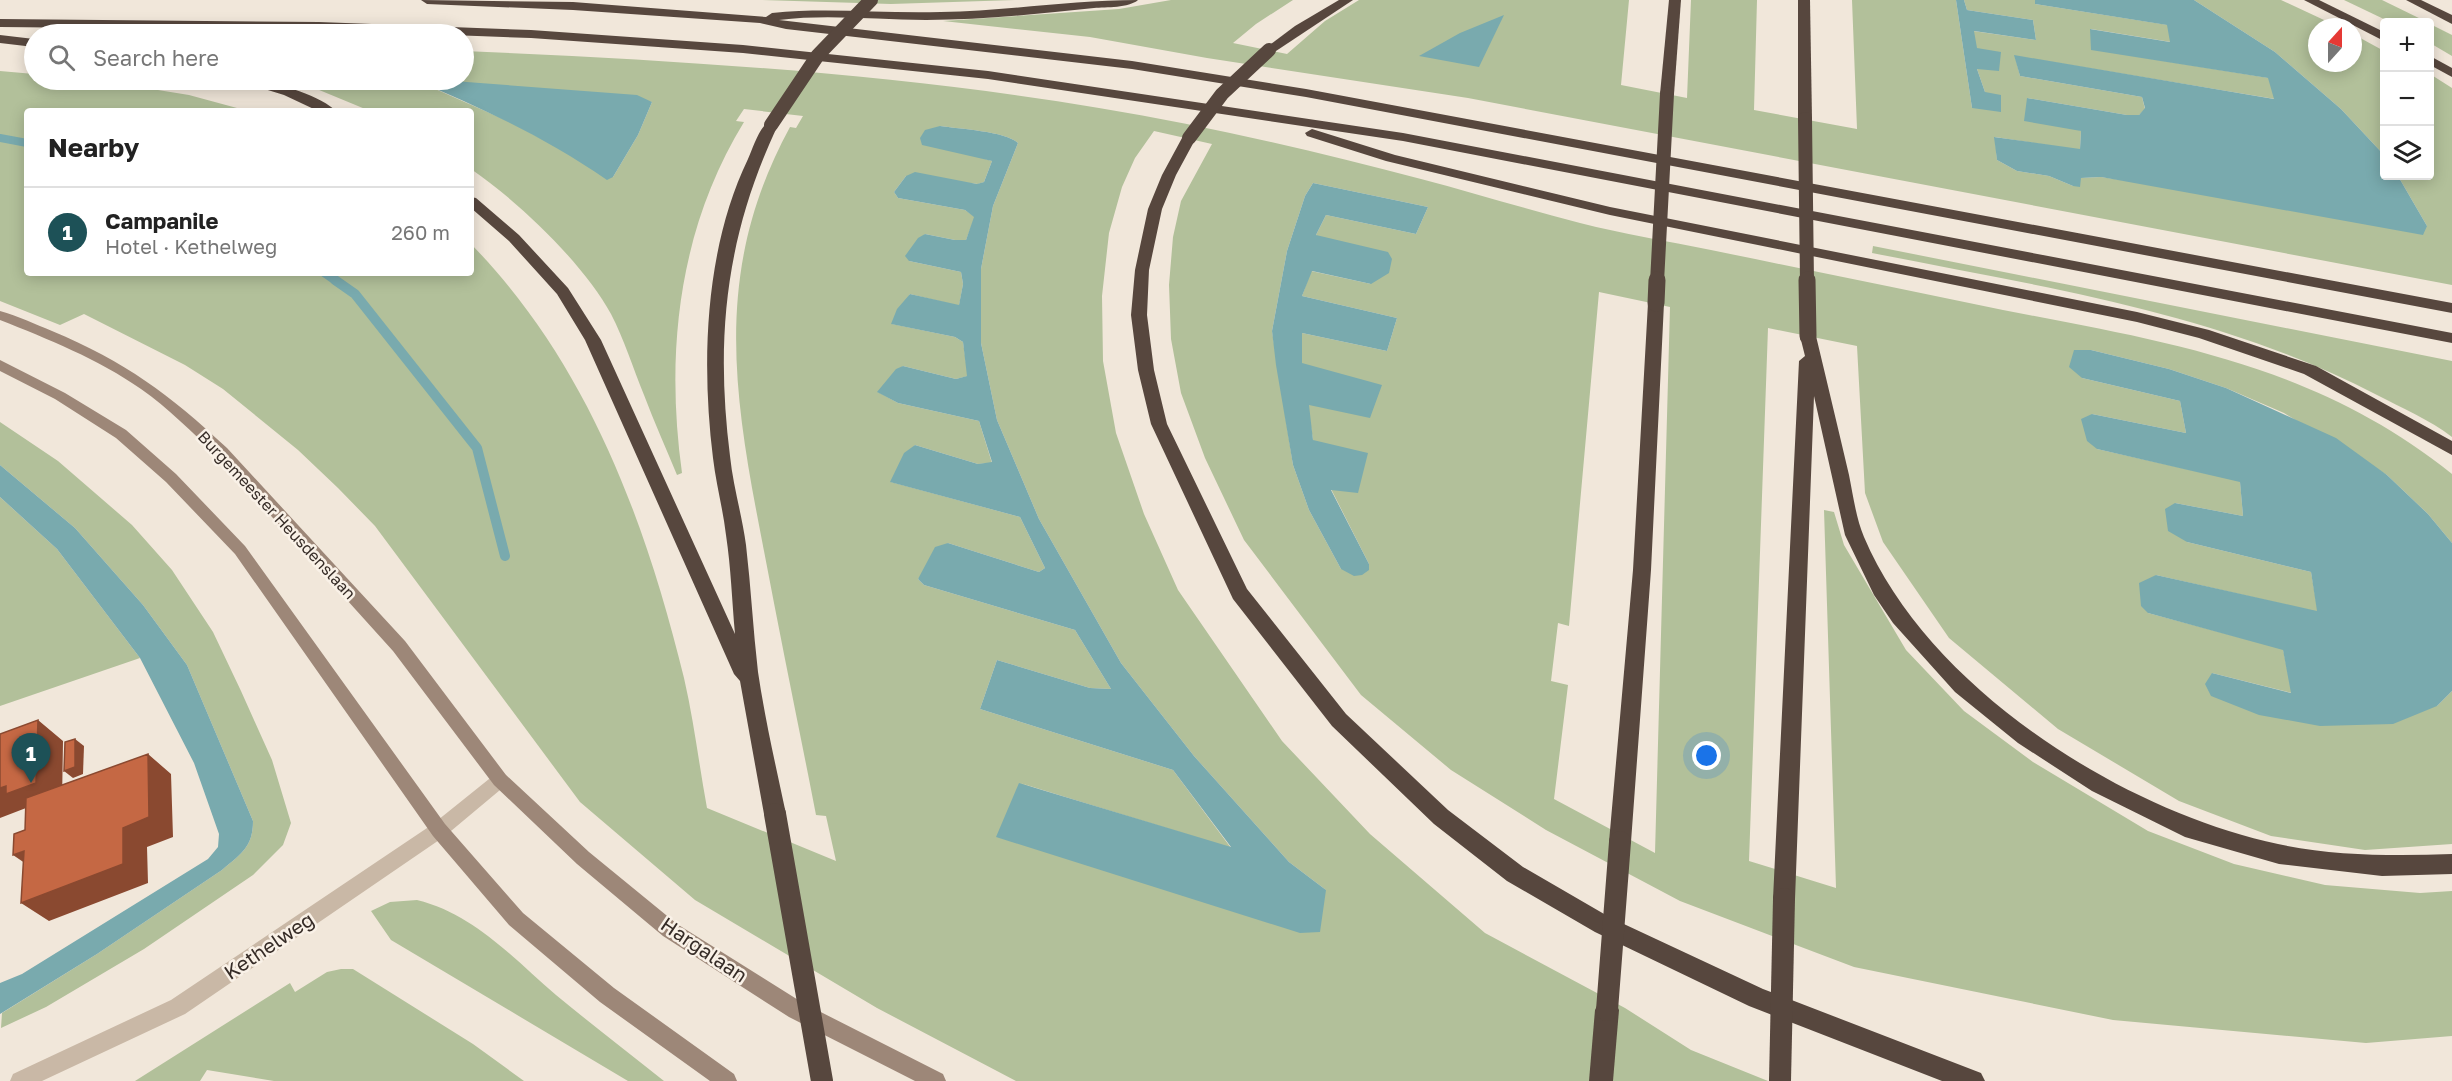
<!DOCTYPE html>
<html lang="en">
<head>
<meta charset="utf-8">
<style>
  :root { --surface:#fff; --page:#f2f2f2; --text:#222; --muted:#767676; --line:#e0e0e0; --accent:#1d5157 }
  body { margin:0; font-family:"Golos Text",sans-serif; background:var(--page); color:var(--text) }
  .controls { position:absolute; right:18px; top:18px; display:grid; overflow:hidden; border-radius:6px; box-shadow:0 3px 15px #0003 }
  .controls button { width:54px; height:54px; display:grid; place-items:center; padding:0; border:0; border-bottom:2px solid var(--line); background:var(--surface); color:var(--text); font:30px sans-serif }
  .compass { position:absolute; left:2308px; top:18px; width:54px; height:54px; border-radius:50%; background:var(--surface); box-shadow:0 3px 15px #0003; rotate:21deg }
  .you { position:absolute; left:1707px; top:756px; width:21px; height:21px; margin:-15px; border:4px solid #fff; border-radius:50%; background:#1a73e8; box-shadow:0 0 0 9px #1a73e833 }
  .badge { display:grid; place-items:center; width:39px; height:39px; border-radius:50%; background:var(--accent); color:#fff; font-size:20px; font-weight:700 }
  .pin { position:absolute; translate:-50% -50px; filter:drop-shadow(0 2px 3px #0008) }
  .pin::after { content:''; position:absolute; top:32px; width:21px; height:18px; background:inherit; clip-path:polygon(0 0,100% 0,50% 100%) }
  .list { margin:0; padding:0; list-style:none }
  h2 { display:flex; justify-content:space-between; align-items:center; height:78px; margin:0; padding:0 24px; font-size:26px }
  h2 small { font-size:20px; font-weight:400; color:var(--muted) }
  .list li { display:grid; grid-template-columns:39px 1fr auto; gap:18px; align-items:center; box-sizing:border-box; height:90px; padding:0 24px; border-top:2px solid var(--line) }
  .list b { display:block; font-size:22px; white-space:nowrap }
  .list p { margin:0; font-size:20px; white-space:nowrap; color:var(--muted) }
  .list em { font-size:20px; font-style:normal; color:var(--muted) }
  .icon { flex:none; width:33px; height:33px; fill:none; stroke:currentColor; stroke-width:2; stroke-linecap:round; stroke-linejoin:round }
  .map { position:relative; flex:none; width:2452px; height:1081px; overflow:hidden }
  .search { position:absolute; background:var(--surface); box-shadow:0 3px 15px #0003; left:24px; top:24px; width:450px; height:66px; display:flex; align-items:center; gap:15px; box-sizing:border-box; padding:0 21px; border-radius:33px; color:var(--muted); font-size:22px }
  .panel { position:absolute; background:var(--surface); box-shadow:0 3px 15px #0003; left:24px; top:108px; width:450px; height:168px; border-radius:6px }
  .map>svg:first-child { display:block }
</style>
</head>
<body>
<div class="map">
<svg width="2452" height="1081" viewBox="0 0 2452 1081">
  <rect width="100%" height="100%" fill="#f1e7da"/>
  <g fill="#b2c09a" fill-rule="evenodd">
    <polygon points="762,0 1015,0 891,4"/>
    <polygon points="1171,0 1293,0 1256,24 1233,43 1287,54 1325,21 1359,0 1629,0 1621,85 1687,98 1691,0 1757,0 1754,110 1857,129 1852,0 1956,0 1972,108 1985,92 1977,69 1973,31 2036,40 2033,20 1967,10 1964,0 2035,0 2035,4 2168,25 2171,42 2091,29 2091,49 2269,78 2275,99 2015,56 2020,76 2142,97 2145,109 2139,115 2127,115 2027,98 2081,131 2080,150 1995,137 1997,160 2017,171 2049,176 2073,186 2081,178 2101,177 2427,226 2398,176 2430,176 2430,74 2452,88 2452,285 1468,98 1207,58 1090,37 943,21 1119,9"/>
    <polygon points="2194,0 2281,0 2339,27 2317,27 2317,63 2353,63 2353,34 2384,51 2384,155 2341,109 2275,52"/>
    <polygon points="2344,0 2382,0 2427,22 2390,22"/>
    <polygon points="2430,24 2452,35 2452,56 2430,43"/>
    <path d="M464 51C676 60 889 73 1099 108 1207 126 1315 151 1421 179 1474 193 1526 209 1580 223 1623 234 1667 241 1711 250 1808 270 1906 290 2003 310 2169 342 2316 365 2452 474V543L2428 514 2387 475 2284 413 2226 388 2169 369 2091 350H2074L2082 378 2180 401 2186 433 2092 414 2097 449 2240 481 2243 516 2175 503 2187 542 2311 572 2318 612 2156 575 2148 613 2283 649 2292 693 2212 673 2211 696 2437 706 2452 691V844L2365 850 2271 836 2179 801 2058 729 1949 638 1883 542 1865 493 1857 346 1768 328 1749 861 1836 888 1824 510 1834 512 1844 545 1906 650 1964 711 2033 762 2148 831 2234 864 2325 885 2420 893 2452 891V1036L2366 1043 2113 1020 1854 967 1680 901 1546 830 1451 770 1361 695 1244 540 1205 458 1181 393 1171 339 1169 285 1173 237 1181 201 1212 144 1154 131 1135 158 1122 187 1109 233 1102 296 1103 361 1116 433 1144 514 1178 590 1282 741 1370 834 1485 933 1625 1008 1691 1050 1768 1081H1016L877 1008 695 900 580 802 375 526 338 488 298 450 223 389 185 365 84 314 60 325 0 301V71L34 74V80H96L189 95 248 111H27V273H471V244C587 363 645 519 684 678 694 721 699 765 707 808L836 861 826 816 816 815 808 774C793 699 778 625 764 551 734 397 711 272 790 127L796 128 803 116 744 109 736 121 744 122C679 228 665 351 682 473L677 475C666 448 654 422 644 395 633 368 624 339 611 314 583 263 519 202 471 169V111H370L295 80H415L510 122 613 177 638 135 652 102 440 80H464ZM940 126C959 129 1005 131 1018 143L993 206 981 269V343L997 420 1039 519 1121 663 1194 756 1289 862 1326 890 1020 783 1231 848 1173 770 980 709 997 660 1090 688 1111 689 1075 630 924 585 918 579 948 543 1039 572 1045 568 1020 517 891 482 915 445 978 464 992 463 979 421 898 403 878 392 903 366 956 379 968 376 963 342 955 337 892 324 910 294 959 306 963 284 961 272 909 261 925 234 955 240H966L975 217 965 210 898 198 894 192 906 176 978 184 984 182 992 161 969 154ZM1313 183 1428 207 1416 234 1326 215 1316 235 1371 284 1311 271 1302 296 1397 318 1387 351 1302 333 1301 363 1313 440 1331 489 1369 564 1341 569 1309 510 1293 465 1272 331 1287 251 1305 196ZM1599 292 1670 307 1655 853 1554 799 1568 685 1551 681 1558 623 1569 626Z"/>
    <path d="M1873 246 2452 361V437C2430 420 2402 408 2377 395 2221 313 2043 287 1872 253Z"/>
    <path d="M0 422 58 461 132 525 172 570 213 632 241 691 272 760 291 823 283 845 253 875 144 949 46 1007 1 1028 2 1013 97 954 222 870C241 854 253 847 253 821L187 665 143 605 75 528 0 465Z"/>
    <polygon points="0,497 57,549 140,658 0,706"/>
    <path d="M417 900C474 914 513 958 556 995 591 1024 628 1052 664 1081H628L391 940 371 911 390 902Z"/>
    <polygon points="341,969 353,969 473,1044 524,1081 274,1081 207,1070 200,1081 135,1081 290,983 295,992 327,972"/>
  </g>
  <g fill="#79aaae">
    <polygon points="1956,0 1964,0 1967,10 2033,20 2036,40 1974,31 1977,48 2001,52 1999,71 1977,69 1985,92 2001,95 2001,112 1972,108"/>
    <polygon points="2035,0 2194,0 2275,52 2341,109 2384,155 2384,176 2398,176 2427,226 2423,235 2101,177 2081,178 2080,187 2073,186 2049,176 2017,171 1997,160 1994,137 2080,149 2081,131 2024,121 2027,98 2127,115 2139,115 2145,108 2142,97 2020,76 2014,55 2274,99 2268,78 2091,50 2090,29 2170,42 2167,25 2035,4"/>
    <polygon points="1504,15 1479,67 1419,56 1460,33"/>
    <path d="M415 80H440L637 95 652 102 638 135 613 177 607 180C546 138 482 108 415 80Z"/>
    <path d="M940 126C959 129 1005 131 1018 143L993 206 981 269V343L997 420 1039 519 1121 663 1194 756 1289 862 1326 890 1320 932 1300 933 996 837 1019 783 1231 847 1173 770 980 709 997 660 1090 688 1111 689 1075 630 924 585 918 579 935 547 948 543 1039 572 1045 568 1020 517 890 482 904 453 915 445 978 464 992 462 979 421 898 403 877 392 896 369 903 366 956 379 967 376 963 342 955 337 891 324 897 309 910 294 959 305 963 284 961 272 909 261 905 256 918 238 925 234 955 240H966L974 217 965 210 898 198 894 192 906 176 915 172 977 184 984 182 992 161 922 145 920 138 925 130Z"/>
    <polygon points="1313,183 1428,207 1416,234 1326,215 1316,235 1388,252 1392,259 1389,273 1371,284 1312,271 1302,296 1397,318 1387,351 1302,333 1302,363 1382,385 1370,418 1309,405 1313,440 1368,453 1358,493 1331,490 1369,564 1369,570 1362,575 1354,576 1341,569 1309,510 1293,465 1276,365 1272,331 1287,251 1305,196"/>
    <polygon points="2074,350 2091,350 2169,369 2226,388 2336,438 2387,475 2428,514 2452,543 2452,691 2437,706 2393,724 2320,726 2259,715 2211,696 2205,684 2212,673 2291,693 2283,650 2148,613 2141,606 2139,583 2156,575 2317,611 2311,572 2187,542 2168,531 2165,509 2175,503 2243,516 2240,482 2097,449 2087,441 2081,419 2092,414 2186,433 2180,401 2082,378 2069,367"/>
    <path d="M0 465 75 528 143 605 187 665 253 821C253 847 241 854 222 870L97 954 0 1014V983L22 974 208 859 218 847 219 834 194 763 140 658 57 549 0 497Z"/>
  </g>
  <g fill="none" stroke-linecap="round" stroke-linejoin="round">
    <g stroke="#79aaae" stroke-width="8">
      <polyline points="0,138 27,143"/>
      <polyline points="324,273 337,282"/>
    </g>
    <polyline stroke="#79aaae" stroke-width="10" points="335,280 355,294 477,448 505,556"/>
    <polygon fill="#c9b8a6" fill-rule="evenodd" points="500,772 506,775 509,780 506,785 445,836 185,1014 42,1081 10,1081 13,1074 171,1000 433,824 494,775"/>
    <g fill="#9d8778" fill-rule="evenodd">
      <path d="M0 311C18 316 35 324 52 331 126 362 169 394 227 448L405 641 506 775 589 852 677 924 803 1003 943 1074 946 1081H915L789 1017 663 936 577 864 494 785 393 651 217 456C192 432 168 408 141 389 98 359 48 339 0 320Z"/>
      <polygon points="0,360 65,393 126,430 176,474 245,546 445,824 523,913 614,988 734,1074 737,1081 710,1081 600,1002 509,925 433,836 235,554 166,482 116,438 55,399 0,371"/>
    </g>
    <g fill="#57473e" fill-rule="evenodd">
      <path d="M421 0 573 2 766 17 772 13C829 7 885 14 941 12 1007 11 1072 0 1138 0 1129 8 1106 7 1094 8 1038 14 982 20 926 20 877 20 828 14 779 20L1132 61 1306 89 2452 303V313L1306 97 1132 69 786 29 760 23 573 10 427 4Z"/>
      <polygon points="1339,0 1353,0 1273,53 1265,53 1263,50 1295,26"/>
      <polygon points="1669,0 1681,0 1674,94 1667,98 1660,94"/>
      <polygon points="1798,0 1810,0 1812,119 1805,123 1798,119"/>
      <polygon points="2304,0 2319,0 2384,32 2384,41"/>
      <polygon points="2406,0 2421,0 2452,15 2452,24"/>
      <polygon points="0,19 319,22 531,30 743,45 988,71 1403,133 2452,333 2452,343 1403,141 988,79 743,53 531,38 319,30 0,27"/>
      <polygon points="0,35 34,39 34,47 0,43"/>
      <polygon points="2430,56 2452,68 2452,77 2430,65"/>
      <path d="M244 80C265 78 321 95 336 111H318L284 95 245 83Z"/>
      <path d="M771 121 778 125C726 235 715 336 730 456 733 486 742 515 746 545 751 587 753 630 758 672 765 719 776 767 786 814L782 821 775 823 768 821 764 814 740 681 734 674 585 340 557 294 509 241 471 208V197L476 198 519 235 568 288 601 340 735 634C732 601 731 568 726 535 723 509 716 484 713 458 701 361 705 248 748 159 753 148 760 124 771 121Z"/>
      <polygon points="1312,129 1395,155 1610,207 2137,312 2209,330 2316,366 2452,441 2452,455 2304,374 2199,338 2137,322 1610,215 1386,161 1307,136 1305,133"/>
      <polygon points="1189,134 1196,138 1176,175 1162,209 1149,270 1147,315 1154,370 1167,424 1247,589 1346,714 1448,810 1523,867 1611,918 1763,989 1981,1073 1985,1081 1942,1081 1749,1006 1595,932 1507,881 1434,824 1332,726 1233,599 1151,424 1138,370 1131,315 1135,270 1148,209 1162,175 1182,138"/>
      <polygon points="1656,298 1664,303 1651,570 1631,842 1628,849 1620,852 1612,849 1609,842 1633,570 1648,303"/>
      <path d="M1808 331 1814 332 1816 336C1827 382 1838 428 1849 475 1853 495 1856 518 1864 537 1928 688 2122 811 2278 844 2334 856 2395 856 2452 854V874L2382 876 2279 864 2185 837 2092 791 2018 743 1955 692 1893 623 1874 595 1845 535 1814 396 1795 899 1792 906 1784 909 1776 906 1773 899 1799 361 1805 356 1800 336 1802 332Z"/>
      <polygon points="1607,999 1615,1002 1619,1010 1613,1081 1589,1081 1595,1010 1599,1002"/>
    </g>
    <g stroke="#57473e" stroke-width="14">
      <polyline points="1805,119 1807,282"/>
      <polyline points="771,125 818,55 871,0"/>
      <polyline points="1189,138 1222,94 1269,50"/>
      <polyline points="1657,282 1667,94"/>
    </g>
    <g stroke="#57473e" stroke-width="17">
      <polyline points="1807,280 1808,336"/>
      <polyline points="1656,303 1657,280"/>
    </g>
    <g stroke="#57473e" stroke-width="22">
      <polyline points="775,814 822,1081"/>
      <polyline points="1607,1010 1620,842"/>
      <polyline points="1780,1081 1784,899"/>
    </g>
  </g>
  <g fill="#8a4930">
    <polygon points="38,720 63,741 62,803 26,808 0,818 0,788"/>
    <polygon points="75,739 84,746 83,774 73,778 64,771"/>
    <polygon points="148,754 171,774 173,837 147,847 148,883 49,921 21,903 123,828"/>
    <polygon points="24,851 41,874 13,855"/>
  </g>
  <g fill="#c56844" stroke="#8a4930" stroke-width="1.5">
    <polygon points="38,720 36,783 6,794 6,786 0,788 0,734"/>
    <polygon points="75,739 75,767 64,771 65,742"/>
    <polygon points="148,754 149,817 123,828 123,864 21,903 24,851 13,855 14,834 25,830 26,798"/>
  </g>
  <g text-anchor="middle" stroke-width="5" stroke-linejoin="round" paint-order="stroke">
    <g font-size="16" fill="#362c27" stroke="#f9f1e7">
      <text transform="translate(277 515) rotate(47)" y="6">Burgemeester Heusdenslaan</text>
    </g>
    <g font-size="20" fill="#362c27" stroke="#f9f1e7">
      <text transform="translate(269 946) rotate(-34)" y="7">Kethelweg</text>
      <text transform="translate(704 950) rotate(34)" y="7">Hargalaan</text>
    </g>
  </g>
</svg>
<div class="controls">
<button>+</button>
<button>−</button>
<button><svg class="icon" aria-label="layers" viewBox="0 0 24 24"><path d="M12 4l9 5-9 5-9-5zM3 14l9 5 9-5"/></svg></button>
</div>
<svg class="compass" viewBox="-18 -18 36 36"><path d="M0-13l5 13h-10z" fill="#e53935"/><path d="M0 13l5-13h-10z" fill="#767676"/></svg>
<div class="you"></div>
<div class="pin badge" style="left:31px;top:783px">1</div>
<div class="search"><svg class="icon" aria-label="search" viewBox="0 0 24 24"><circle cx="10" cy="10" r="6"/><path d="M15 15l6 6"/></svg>Search here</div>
<section class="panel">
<h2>Nearby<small></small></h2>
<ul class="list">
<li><span class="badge">1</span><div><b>Campanile</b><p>Hotel · Kethelweg</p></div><em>260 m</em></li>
</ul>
</section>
</div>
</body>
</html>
